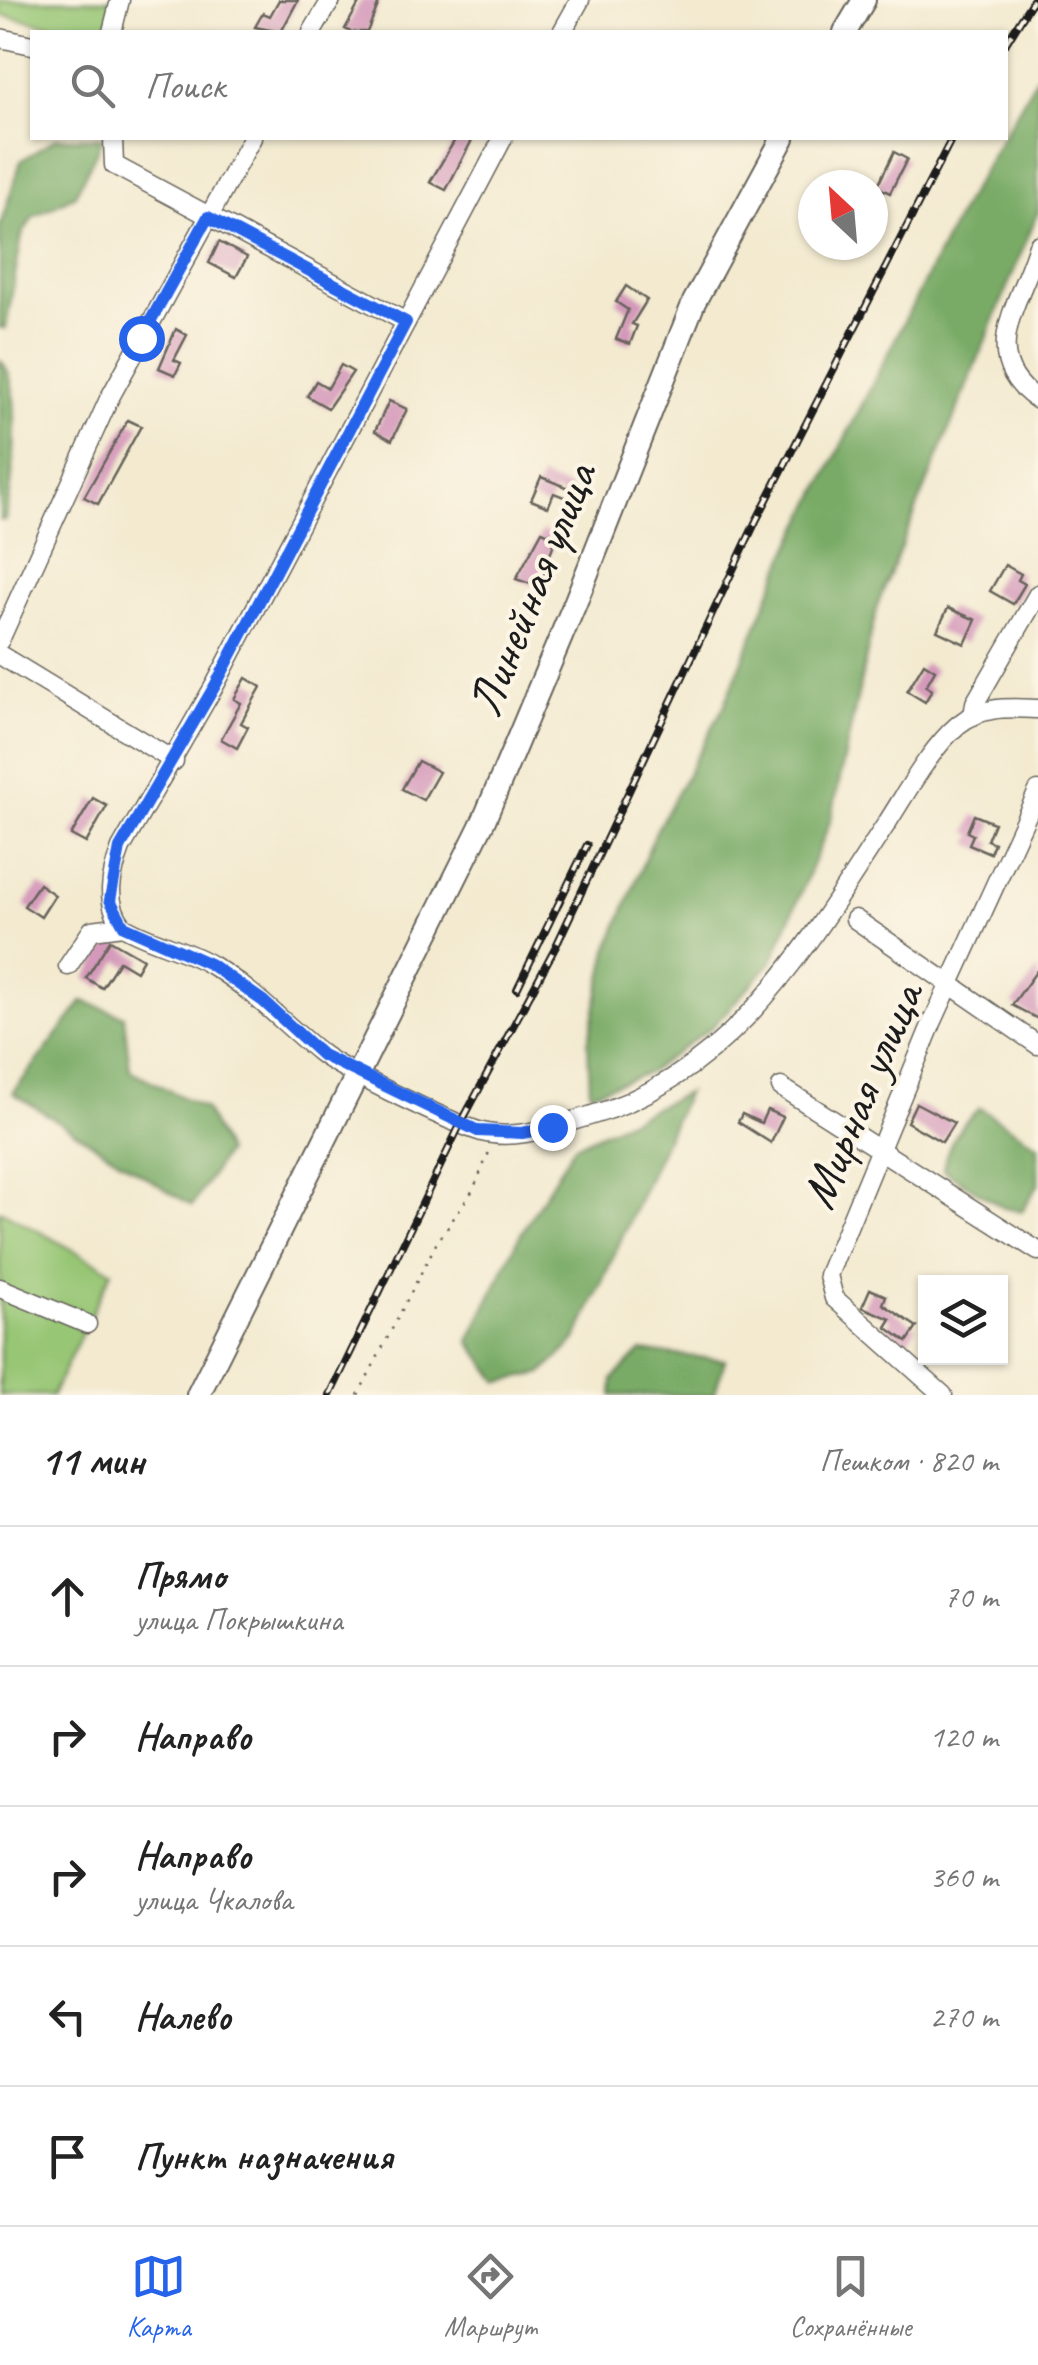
<!DOCTYPE html>
<html lang="ru">
<head>
<meta charset="utf-8">
<style>
  :root { --surface:#fff; --page:#f6f6f6; --text:#222; --muted:#767676; --line:#e0e0e0; --accent:#2563eb }
  body { margin:0; font-family:Caveat,sans-serif; background:var(--page); color:var(--text) }
  .controls { position:absolute; right:30px; bottom:30px; display:grid; overflow:hidden; border-radius:0px; box-shadow:0 2px 8px #0004 }
  .controls button { width:90px; height:90px; display:grid; place-items:center; padding:0; border:0; border-bottom:2px solid var(--line); background:var(--surface); color:var(--text); font:50px sans-serif }
  .compass { position:absolute; left:798px; top:170px; width:90px; height:90px; border-radius:50%; background:var(--surface); box-shadow:0 2px 8px #0004; rotate:334deg }
  .stop { position:absolute; width:30px; height:30px; margin:-22px; border:8px solid #2563eb; border-radius:50%; background:#fff }
  .stop.end { background:#2563eb; border-color:#fff; box-shadow:0 2px 10px #0008 }
  .list { margin:0; padding:0; list-style:none }
  h2 { display:flex; justify-content:space-between; align-items:center; height:130px; margin:0; padding:0 40px; font-size:42px }
  h2 small { font-size:32px; font-weight:400; color:var(--muted) }
  .list li { display:grid; grid-template-columns:65px 1fr auto; gap:30px; align-items:center; box-sizing:border-box; height:140px; padding:0 40px; border-top:2px solid var(--line) }
  .list b { display:block; font-size:38px; white-space:nowrap }
  .list p { margin:0; font-size:32px; white-space:nowrap; color:var(--muted) }
  .list em { font-size:32px; font-style:normal; color:var(--muted) }
  .icon { flex:none; width:55px; height:55px; fill:none; stroke:currentColor; stroke-width:2; stroke-linecap:round; stroke-linejoin:round }
  .map { position:relative; flex:none; width:1038px; height:1395px; overflow:hidden }
  .search { position:absolute; background:var(--surface); box-shadow:0 2px 8px #0004; left:30px; right:30px; top:30px; height:110px; display:flex; align-items:center; gap:25px; box-sizing:border-box; padding:0 35px; border-radius:0px; color:var(--muted); font-size:38px }
  .sheet { height:830px; background:var(--surface) }
  nav { display:flex; justify-content:space-around; align-items:center; box-sizing:border-box; height:140px; border-top:2px solid var(--line); background:var(--surface); font-size:28px; color:var(--muted) }
  nav a { display:grid; justify-items:center; gap:5px }
  nav .on { color:var(--accent) }
  .map>svg:first-child { display:block }
</style>
</head>
<body>
<div class="map">
<svg width="1038" height="1395" viewBox="0 0 1038 1395">
  <rect width="100%" height="100%" fill="#fcf5e5"/>
  <filter id="ink" filterUnits="userSpaceOnUse"><feTurbulence type="fractalNoise" baseFrequency=".01" numOctaves="2"/><feDisplacementMap in="SourceGraphic" scale="20" xChannelSelector="R" yChannelSelector="G"/><feConvolveMatrix kernelMatrix="1 2 1 2 8 2 1 2 1" color-interpolation-filters="sRGB"/></filter>
  <filter id="wash" filterUnits="userSpaceOnUse"><feTurbulence type="fractalNoise" baseFrequency=".0048" numOctaves="4" result="noise"/><feDisplacementMap in="SourceGraphic" scale="40" xChannelSelector="R" yChannelSelector="G"/><feGaussianBlur stdDeviation="2.25" result="paint"/><feColorMatrix in="noise" values="0 0 0 0 0 0 0 0 0 0 0 0 0 0 0 0 0 1.4 0 .05"/><feComposite in="paint" operator="in"/></filter>
  <g filter="url(#wash)">
    <rect width="100%" height="100%" fill="#f3ead0"/>
    <g fill="#97c675" stroke="#5a7148" stroke-width="2.5">
      <polygon points="0,0 112,0 107,32 83,32 0,15"/>
      <polygon points="0,1210 112,1271 52,1395 0,1395"/>
    </g>
    <g fill="#79ab66" stroke="#4a6441" stroke-width="2.5">
      <polygon points="1038,75 1038,212 877,606 831,820 772,962 712,1027 648,1073 590,1093 588,1043 608,950 656,831 724,706 785,557 963,205"/>
      <polygon points="56,138 103,138 75,195 33,217 22,235 6,328 0,328 0,226 21,161"/>
      <path d="M0 360C25 381 13 487 5 520H0Z"/>
      <polygon points="83,1001 124,1016 130,1070 205,1109 226,1152 192,1206 13,1093"/>
      <polygon points="687,1092 576,1340 543,1373 499,1382 469,1341 520,1235 574,1146"/>
      <path d="M980 1108 1038 1145V1185L1022 1211 1004 1208 943 1170C945 1147 962 1122 980 1108Z"/>
      <polygon points="641,1351 725,1360 714,1395 612,1395 613,1379"/>
    </g>
    <g id="blocks">
      <g fill="#d498ba">
        <polygon points="279,0 298,0 281,32 255,27 263,13 270,16"/>
        <polygon points="361,0 380,0 367,32 351,32 345,29"/>
        <polygon points="456,138 473,138 446,190 430,182"/>
        <polygon points="894,152 907,159 890,193 877,187"/>
        <polygon points="219,242 247,257 236,277 209,263"/>
        <polygon points="626,286 647,300 632,324 637,326 630,344 616,339 628,310 616,302"/>
        <polygon points="176,329 187,335 174,360 181,363 175,375 159,368"/>
        <polygon points="341,365 353,372 328,408 307,396 316,381 328,388"/>
        <polygon points="389,401 407,409 392,440 375,431"/>
        <polygon points="128,420 141,426 98,504 84,497"/>
        <polygon points="541,477 578,492 574,501 554,493 548,507 531,500"/>
        <polygon points="542,531 556,537 539,587 516,579"/>
        <polygon points="1005,565 1021,574 1018,580 1025,584 1013,604 990,591"/>
        <polygon points="948,608 976,620 965,644 937,631"/>
        <polygon points="924,663 935,670 926,686 932,690 925,702 907,691"/>
        <polygon points="246,678 261,687 241,723 248,727 237,748 221,739 241,703 234,699"/>
        <polygon points="418,761 439,772 423,800 402,789"/>
        <polygon points="93,798 107,806 86,843 71,835"/>
        <polygon points="974,815 994,823 987,840 994,843 990,853 969,844 973,835 967,832"/>
        <polygon points="39,884 55,895 41,917 24,906"/>
        <polygon points="110,940 143,959 136,971 119,961 102,988 86,978"/>
        <polygon points="1038,969 1038,1019 1012,1005"/>
        <polygon points="916,1103 954,1123 942,1142 907,1122"/>
        <polygon points="767,1110 783,1117 771,1143 738,1122 742,1114 761,1123"/>
        <polygon points="870,1289 886,1296 883,1304 917,1327 907,1342 886,1327 891,1319 862,1307"/>
      </g>
    </g>
  </g>
  <g filter="url(#ink)">
    <use href="#blocks" fill-opacity="0" stroke="#67645b" stroke-width="2.5"/>
    <g fill="none" stroke-linecap="round" stroke-linejoin="round">
      <defs>
        <g id="minor">
          <polyline points="112,32 120,0"/>
          <polyline points="312,32 331,0"/>
          <polyline points="562,32 580,0"/>
          <polyline points="0,38 32,45"/>
          <polyline points="113,138 114,165 406,322"/>
          <path d="M1038 245C1022 301 974 357 1038 400"/>
          <polyline points="0,640 109,399 252,138"/>
          <polyline points="0,655 174,761"/>
          <polyline points="973,716 975,703 1038,594"/>
          <polyline points="855,919 1038,1045"/>
          <path d="M123 926C152 943 186 949 213 966 253 990 283 1023 319 1052 339 1069 456 1125 482 1132 516 1141 554 1126 586 1117 734 1076 808 943 887 823 907 792 930 749 958 725 982 705 1010 708 1038 709"/>
          <path d="M68 966 92 930 123 926C104 902 111 875 121 848L216 683 503 138"/>
          <polyline points="781,1087 1038,1251"/>
          <polyline points="0,1288 87,1324"/>
          <polyline points="943,1395 834,1298 828,1275 932,1023 1038,791"/>
        </g>
        <g id="major">
          <polyline points="845,32 864,0"/>
          <polyline points="198,1395 484,820 576,601 694,302 783,138"/>
        </g>
      </defs>
      <use href="#minor" stroke="#67645b" stroke-width="21"/>
      <use href="#major" stroke="#67645b" stroke-width="26"/>
      <polyline stroke="#67645b" stroke-width="2.5" stroke-dasharray="2.5 8" stroke-linecap="butt" points="358,1395 436,1244 473,1190 490,1150"/>
      <use href="#minor" stroke="#fff" stroke-width="18"/>
      <use href="#major" stroke="#fff" stroke-width="22"/>
      <defs>
        <g id="rail">
          <polyline points="1006,43 1033,0"/>
          <polyline points="517,989 587,845"/>
          <polyline points="330,1395 461,1123 556,946 756,521 952,138"/>
        </g>
      </defs>
      <use href="#rail" stroke="#1c1c1c" stroke-width="8"/>
      <use href="#rail" stroke="#fcf5e5" stroke-width="4" stroke-dasharray="11" stroke-linecap="butt"/>
    </g>
  </g>
  <g fill="none" stroke-linecap="round" stroke-linejoin="round" filter="url(#ink)">
    <polyline stroke="#2563eb" stroke-width="12" points="141,338 208,217 406,322 216,684 120,848 110,900 124,926 210,964 263,1001 322,1055 478,1131 522,1133 552,1127"/>
  </g>
  <g text-anchor="middle" stroke-width="8" stroke-linejoin="round" paint-order="stroke">
    <g font-size="50" fill="#1c1c1c" stroke="#fcf5e5">
      <text transform="translate(530 589) rotate(-68)" y="18">Линейная улица</text>
      <text transform="translate(860 1095) rotate(-67)" y="18">Мирная улица</text>
    </g>
  </g>
</svg>
<div class="controls">
<button><svg class="icon" aria-label="layers" viewBox="0 0 24 24"><path d="M12 4l9 5-9 5-9-5zM3 14l9 5 9-5"/></svg></button>
</div>
<svg class="compass" viewBox="-18 -18 36 36"><path d="M0-13l5 13h-10z" fill="#e53935"/><path d="M0 13l5-13h-10z" fill="#767676"/></svg>
<div class="stop" style="left:141px;top:338px"></div>
<div class="stop end" style="left:552px;top:1127px"></div>
<div class="search"><svg class="icon" aria-label="search" viewBox="0 0 24 24"><circle cx="10" cy="10" r="6"/><path d="M15 15l6 6"/></svg>Поиск</div>
</div>
<section class="sheet">
<h2>11 мин<small>Пешком · 820 m</small></h2>
<ul class="list">
<li><svg class="icon" aria-label="ahead" viewBox="0 0 24 24"><path d="M12 20V5M6 11l6-6 6 6"/></svg><div><b>Прямо</b><p>улица Покрышкина</p></div><em>70 m</em></li>
<li><svg class="icon" aria-label="right" viewBox="0 0 24 24"><path d="M7 20v-9h11M14 6l5 5-5 5"/></svg><div><b>Направо</b></div><em>120 m</em></li>
<li><svg class="icon" aria-label="right" viewBox="0 0 24 24"><path d="M7 20v-9h11M14 6l5 5-5 5"/></svg><div><b>Направо</b><p>улица Чкалова</p></div><em>360 m</em></li>
<li><svg class="icon" aria-label="left" viewBox="0 0 24 24"><path d="M17 20v-9H6M10 6l-5 5 5 5"/></svg><div><b>Налево</b></div><em>270 m</em></li>
<li><svg class="icon" aria-label="arrive" viewBox="0 0 24 24"><path d="M6 21V4h12l-3 4 3 4H6"/></svg><div><b>Пункт назначения</b></div></li>
</ul>
</section>
<nav>
<a class="on"><svg class="icon" aria-label="map" viewBox="0 0 24 24"><path d="M3 6l6-2 6 2 6-2v14l-6 2-6-2-6 2zM9 4v14M15 6v14"/></svg>Карта</a>
<a><svg class="icon" aria-label="directions" viewBox="0 0 24 24"><path d="M12 3l9 9-9 9-9-9zM9 14v-3h6M13 9l2 2-2 2"/></svg>Маршрут</a>
<a><svg class="icon" aria-label="saved" viewBox="0 0 24 24"><path d="M7 4h10v16l-5-4-5 4z"/></svg>Сохранённые</a>
</nav>
</body>
</html>
